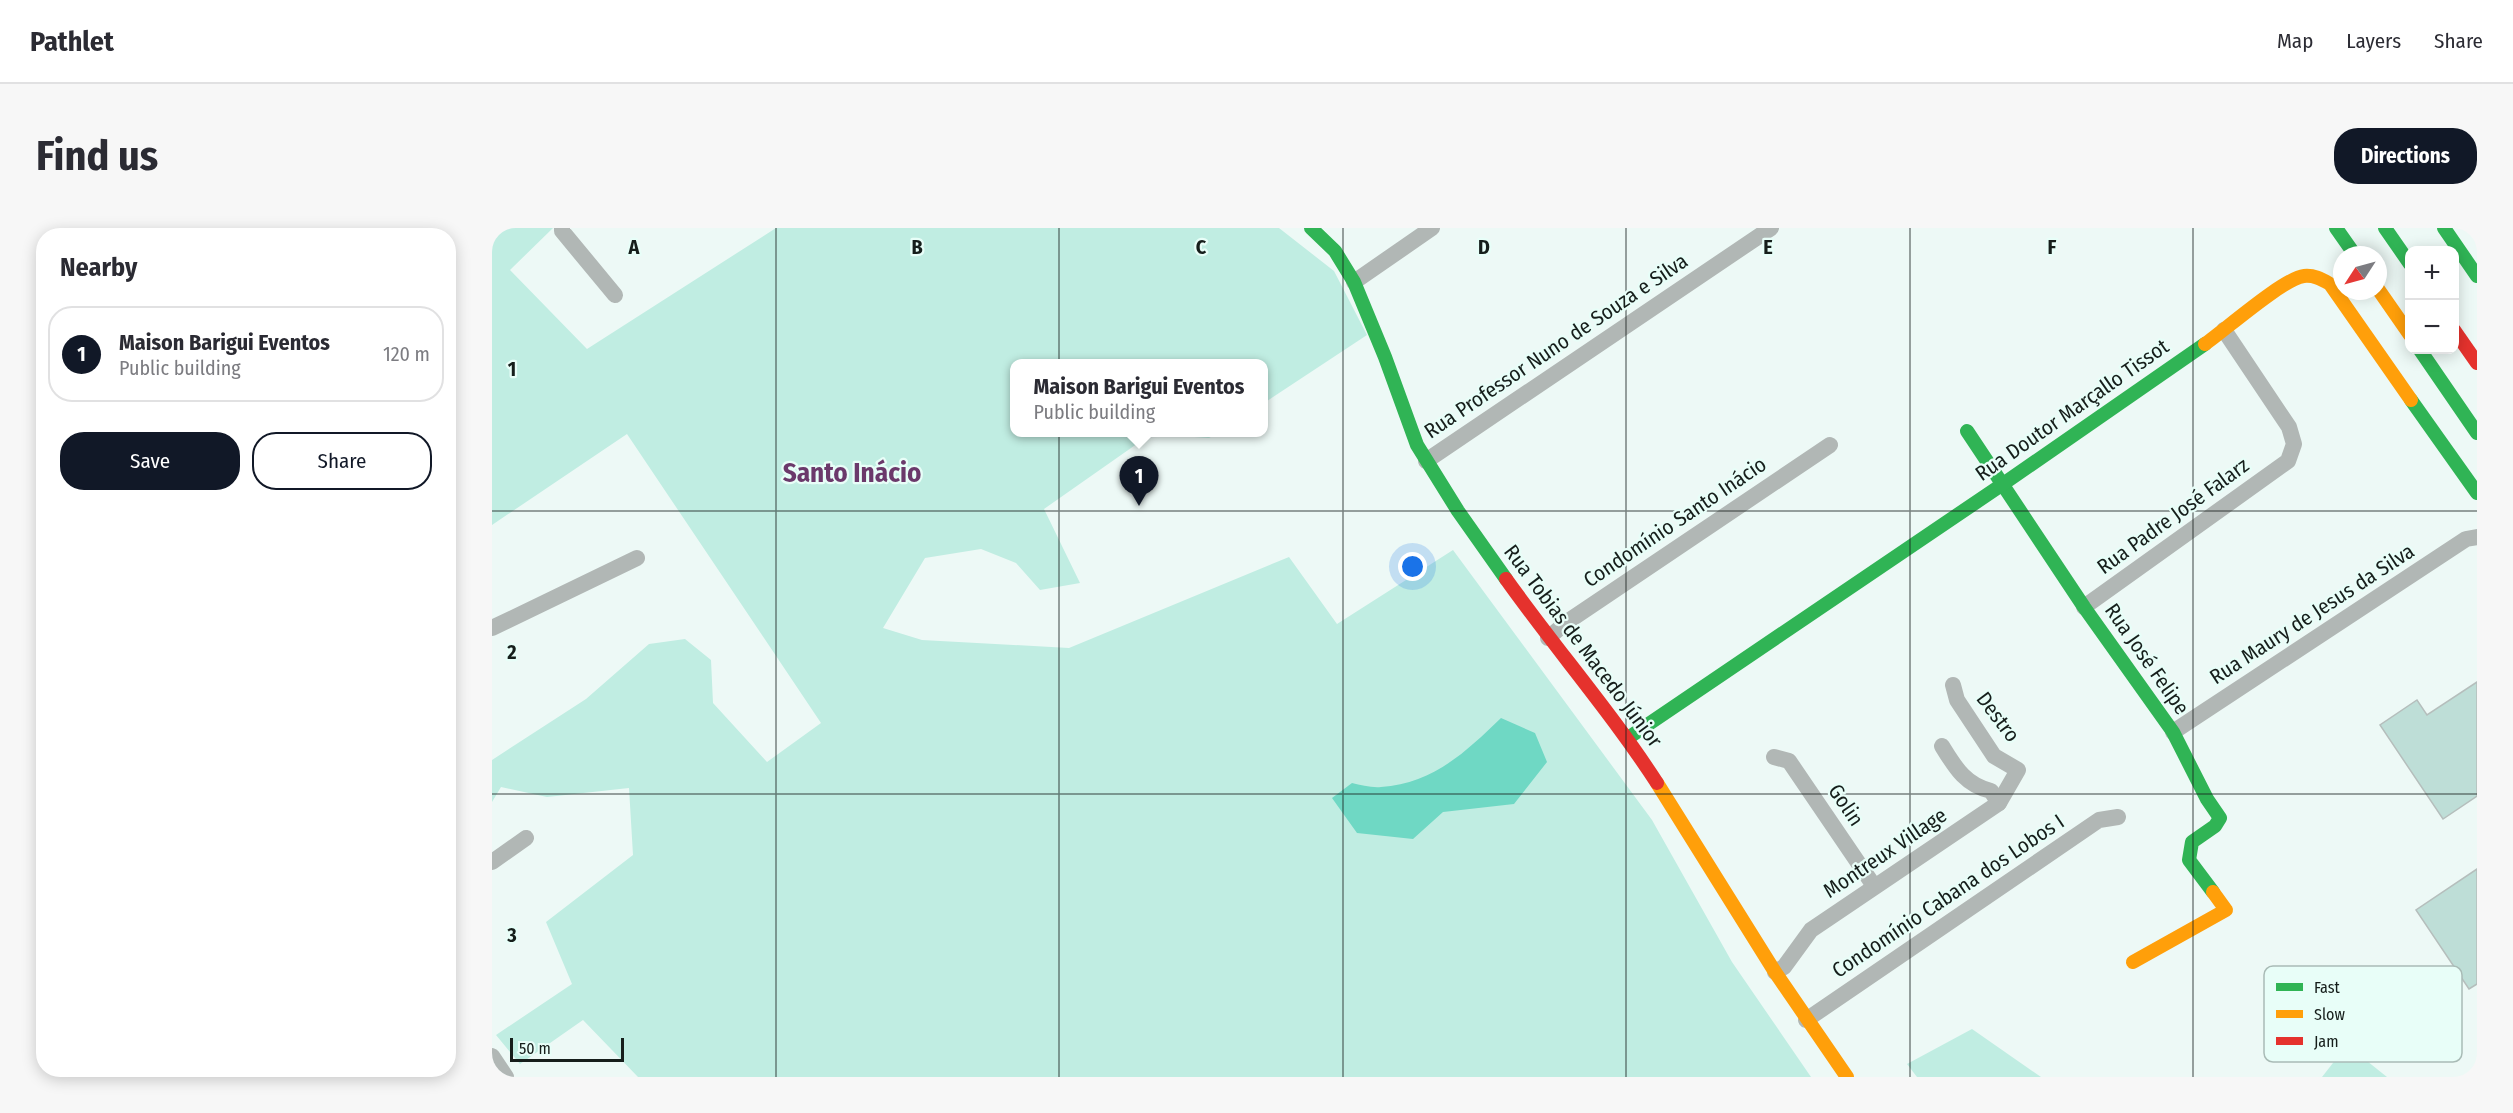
<!DOCTYPE html>
<html lang="en">
<head>
<meta charset="utf-8">
<style>
  :root { --surface:#fff; --page:#f7f7f7; --text:#2b2b33; --muted:#7c7c81; --line:#e1e1e2; --accent:#111827 }
  body { margin:0; font-family:"Fira Sans Condensed",sans-serif; background:var(--page); color:var(--text) }
  .controls { position:absolute; right:18px; top:18px; display:grid; overflow:hidden; border-radius:12px; box-shadow:0 3px 15px #0003 }
  .controls button { width:54px; height:54px; display:grid; place-items:center; padding:0; border:0; border-bottom:2px solid var(--line); background:var(--surface); color:var(--text); font:30px sans-serif }
  .compass { position:absolute; left:1841px; top:18px; width:54px; height:54px; border-radius:50%; background:var(--surface); box-shadow:0 3px 15px #0003; rotate:234deg }
  .scale { position:absolute; left:18px; bottom:15px; width:114px; box-sizing:border-box; padding-left:6px; border:3px solid #161e1b; border-top:0; font-size:16px; line-height:21px; white-space:nowrap; color:#161e1b; -webkit-text-stroke:4px #e8fef8; paint-order:stroke }
  .you { position:absolute; left:921px; top:339px; width:21px; height:21px; margin:-15px; border:4px solid #fff; border-radius:50%; background:#1a73e8; box-shadow:0 0 0 9px #1a73e833 }
  .badge { display:grid; place-items:center; width:39px; height:39px; border-radius:50%; background:var(--accent); color:#fff; font-size:20px; font-weight:700 }
  .pin { position:absolute; translate:-50% -50px; filter:drop-shadow(0 2px 3px #0008) }
  .pin::after { content:''; position:absolute; top:32px; width:21px; height:18px; background:inherit; clip-path:polygon(0 0,100% 0,50% 100%) }
  .popup { position:absolute; left:518px; top:131px; width:258px; height:78px; box-sizing:border-box; display:grid; place-content:center; border-radius:12px; background:var(--surface); filter:drop-shadow(0 2px 4px #0005); font-size:20px; white-space:nowrap; color:var(--muted) }
  .popup b { font-size:22px; color:var(--text) }
  .popup::after { content:''; position:absolute; left:50%; top:100%; margin-left:-12px; border:12px solid transparent; border-top-color:var(--surface) }
  .list { margin:0; padding:0; list-style:none }
  h2 { display:flex; justify-content:space-between; align-items:center; height:78px; margin:0; padding:0 24px; font-size:26px }
  h2 small { font-size:20px; font-weight:400; color:var(--muted) }
  .list li { display:grid; grid-template-columns:39px 1fr auto; gap:18px; align-items:center; box-sizing:border-box; height:96px; margin:0 12px 12px; padding:0 12px; border:2px solid var(--line); border-radius:24px }
  .list b { display:block; font-size:22px; white-space:nowrap }
  .list p { margin:0; font-size:20px; white-space:nowrap; color:var(--muted) }
  .list em { font-size:20px; font-style:normal; color:var(--muted) }
  .actions { display:flex; gap:12px; padding:18px 24px }
  .actions a { flex:1; padding:14px 0; border:2px solid var(--accent); border-radius:24px; text-align:center; font-size:21px; color:var(--accent) }
  .actions .main { background:var(--accent); color:#fff }
  .map { position:relative; flex:none; width:1985px; height:849px; overflow:hidden; border-radius:24px }
  header { display:flex; align-items:center; gap:36px; box-sizing:border-box; height:84px; padding:0 30px; background:var(--surface); border-bottom:2px solid var(--line) }
  header strong { font-size:28px }
  nav { display:flex; gap:33px; margin-inline-start:auto; font-size:21px }
  .intro { display:flex; align-items:center; justify-content:space-between; box-sizing:border-box; height:144px; padding:0 36px }
  h1 { margin:0; font-size:42px }
  .button { padding:15px 27px; border-radius:24px; background:var(--accent); color:#fff; font-size:21px; font-weight:700 }
  main { display:flex; gap:36px; padding:0 36px }
  aside { flex:1; background:var(--surface); border-radius:24px; box-shadow:0 3px 15px #0003 }
  .map>svg:first-child { display:block }
</style>
</head>
<body>
<header>
<strong>Pathlet</strong>
<nav><a>Map</a><a>Layers</a><a>Share</a></nav>
</header>
<div class="intro"><h1>Find us</h1><a class="button">Directions</a></div>
<main>
<aside>
<h2>Nearby<small></small></h2>
<ul class="list">
<li><span class="badge">1</span><div><b>Maison Barigui Eventos</b><p>Public building</p></div><em>120 m</em></li>
</ul>
<div class="actions"><a class="main">Save</a><a>Share</a></div>
</aside>
<div class="map">
<svg width="1985" height="849" viewBox="0 0 1985 849">
  <rect width="100%" height="100%" fill="#edf9f6"/>
  <g fill="#c0ede2">
    <polygon points="0,0 61,0 18,42 95,121 284,0 787,0 842,43 875,107 772,175 771,136 522,136 522,204 726,205 717,210 659,206 552,281 588,355 548,362 524,335 489,321 433,330 391,400 430,412 577,420 797,329 845,396 961,322 1160,592 1240,734 1319,849 146,849 91,792 28,836 4,807 80,756 54,694 141,627 137,560 55,569 9,559 0,574 0,532 94,471 157,416 193,411 219,432 221,475 275,534 329,495 135,206 0,297"/>
    <polygon points="1480,801 1549,849 1425,849 1415,836"/>
    <polygon points="1855,817 1895,849 1830,849"/>
  </g>
  <path fill="#6fd8c4" d="M1009 490 1043 505 1055 534 1022 576 951 584 921 611 865 605 840 570 860 555C869 557 880 560 889 559 940 556 974 524 1009 490Z"/>
  <g fill="#beded7" stroke="#b5bebc" stroke-width="1.5">
    <polygon points="1985,454 1985,568 1951,591 1888,497 1925,472 1935,487"/>
    <polygon points="1985,641 1985,756 1977,761 1924,682"/>
  </g>
  <g fill="none" stroke-linecap="round" stroke-linejoin="round">
    <g stroke="#b1b7b5" stroke-width="16">
      <polyline points="70,0 70,3 123,67"/>
      <polyline points="862,54 940,0"/>
      <polyline points="934,233 1279,0"/>
      <polyline points="1592,379 1796,233 1802,216 1797,199 1732,102"/>
      <polyline points="0,400 145,330"/>
      <polyline points="1056,410 1075,394 1338,217"/>
      <polyline points="1681,504 1974,311 1985,309"/>
      <path d="M1450 518C1463 539 1473 557 1499 563L1507 575"/>
      <polyline points="1282,529 1297,533 1382,658"/>
      <polyline points="0,634 34,610"/>
      <polyline points="1283,744 1292,739 1319,702 1507,575 1526,542 1502,528 1465,472 1461,457"/>
      <polyline points="1314,792 1607,592 1626,589"/>
      <polyline points="0,828 14,849"/>
    </g>
    <g stroke="#30b455" stroke-width="14">
      <polyline points="819,0 843,23 862,54 893,129 925,217 966,283 1014,351"/>
      <polyline points="1844,0 1863,27"/>
      <polyline points="1893,0 1918,36"/>
      <polyline points="1952,0 1985,48"/>
      <polyline points="1928,122 1985,205"/>
      <polyline points="1919,172 1985,265"/>
      <polyline points="1475,203 1592,379 1681,504 1715,571 1728,590 1723,598 1700,614 1697,632 1721,664"/>
      <polyline points="1136,510 1511,256 1713,116"/>
    </g>
    <g stroke="#ff9f0a" stroke-width="14">
      <polyline points="1886,61 1918,107"/>
      <path d="M1713 116C1733 102 1792 50 1812 48 1822 47 1829 51 1838 56L1919 172"/>
      <polyline points="1165,555 1283,744 1355,849"/>
      <polyline points="1641,734 1734,682 1721,664"/>
    </g>
    <g stroke="#e5322d" stroke-width="14">
      <polyline points="1962,102 1985,135"/>
      <path d="M1014 351C1063 420 1119 484 1165 555"/>
    </g>
  </g>
  <path fill="none" stroke="#161e1b" stroke-width="1.5" stroke-opacity="0.55" d="M284 0V849M567 0V849M851 0V849M1134 0V849M1418 0V849M1701 0V849M0 283H1985M0 566H1985"/>
  <g text-anchor="middle" stroke-width="4.5" stroke-linejoin="round" paint-order="stroke">
    <g font-size="21" fill="#161e1b" stroke="#e8fef8">
      <text transform="translate(1064 118) rotate(-34)" y="7">Rua Professor Nuno de Souza e Silva</text>
      <text transform="translate(1580 182) rotate(-35)" y="7">Rua Doutor Marçallo Tissot</text>
      <text transform="translate(1681 288) rotate(-36)" y="7">Rua Padre José Falarz</text>
      <text transform="translate(1183 294) rotate(-34)" y="7">Condomínio Santo Inácio</text>
      <text transform="translate(1820 386) rotate(-33)" y="7">Rua Maury de Jesus da Silva</text>
      <text transform="translate(1091 418) rotate(53)" y="7">Rua Tobias de Macedo Júnior</text>
      <text transform="translate(1655 431) rotate(55)" y="7">Rua José Felipe</text>
      <text transform="translate(1506 489) rotate(53)" y="7">Destro</text>
      <text transform="translate(1354 577) rotate(56)" y="7">Golin</text>
      <text transform="translate(1393 625) rotate(-34)" y="7">Montreux Village</text>
      <text transform="translate(1456 668) rotate(-34)" y="7">Condomínio Cabana dos Lobos I</text>
    </g>
    <g font-size="27" font-weight="bold" fill="#6b396b" stroke="#e8fef8">
      <text x="360" y="254">Santo Inácio</text>
    </g>
  </g>
  <rect x="1772" y="738" width="198" height="96" rx="9" fill="#e8fef8" stroke="#a9bbb6" stroke-width="1.5"/>
  <rect x="1784" y="755" width="27" height="8" fill="#30b455"/>
  <rect x="1784" y="782" width="27" height="8" fill="#ff9f0a"/>
  <rect x="1784" y="809" width="27" height="8" fill="#e5322d"/>
  <g font-size="16" fill="#161e1b">
    <text x="1822" y="765">Fast</text>
    <text x="1822" y="792">Slow</text>
    <text x="1822" y="819">Jam</text>
  </g>
  <g font-size="20" text-anchor="middle" font-weight="bold" fill="#161e1b" stroke="#e8fef8" stroke-width="4.5" stroke-linejoin="round" paint-order="stroke">
    <text x="142" y="26">A</text>
    <text x="425" y="26">B</text>
    <text x="709" y="26">C</text>
    <text x="992" y="26">D</text>
    <text x="1276" y="26">E</text>
    <text x="1560" y="26">F</text>
    <text x="20" y="148">1</text>
    <text x="20" y="431">2</text>
    <text x="20" y="714">3</text>
  </g>
</svg>
<div class="controls">
<button>+</button>
<button>−</button>
</div>
<svg class="compass" viewBox="-18 -18 36 36"><path d="M0-13l5 13h-10z" fill="#e53935"/><path d="M0 13l5-13h-10z" fill="#7c7c81"/></svg>
<div class="scale">50 m</div>
<div class="you"></div>
<div class="pin badge" style="left:647px;top:278px">1</div>
<div class="popup"><b>Maison Barigui Eventos</b>Public building</div>
</div>
</main>
</body>
</html>
